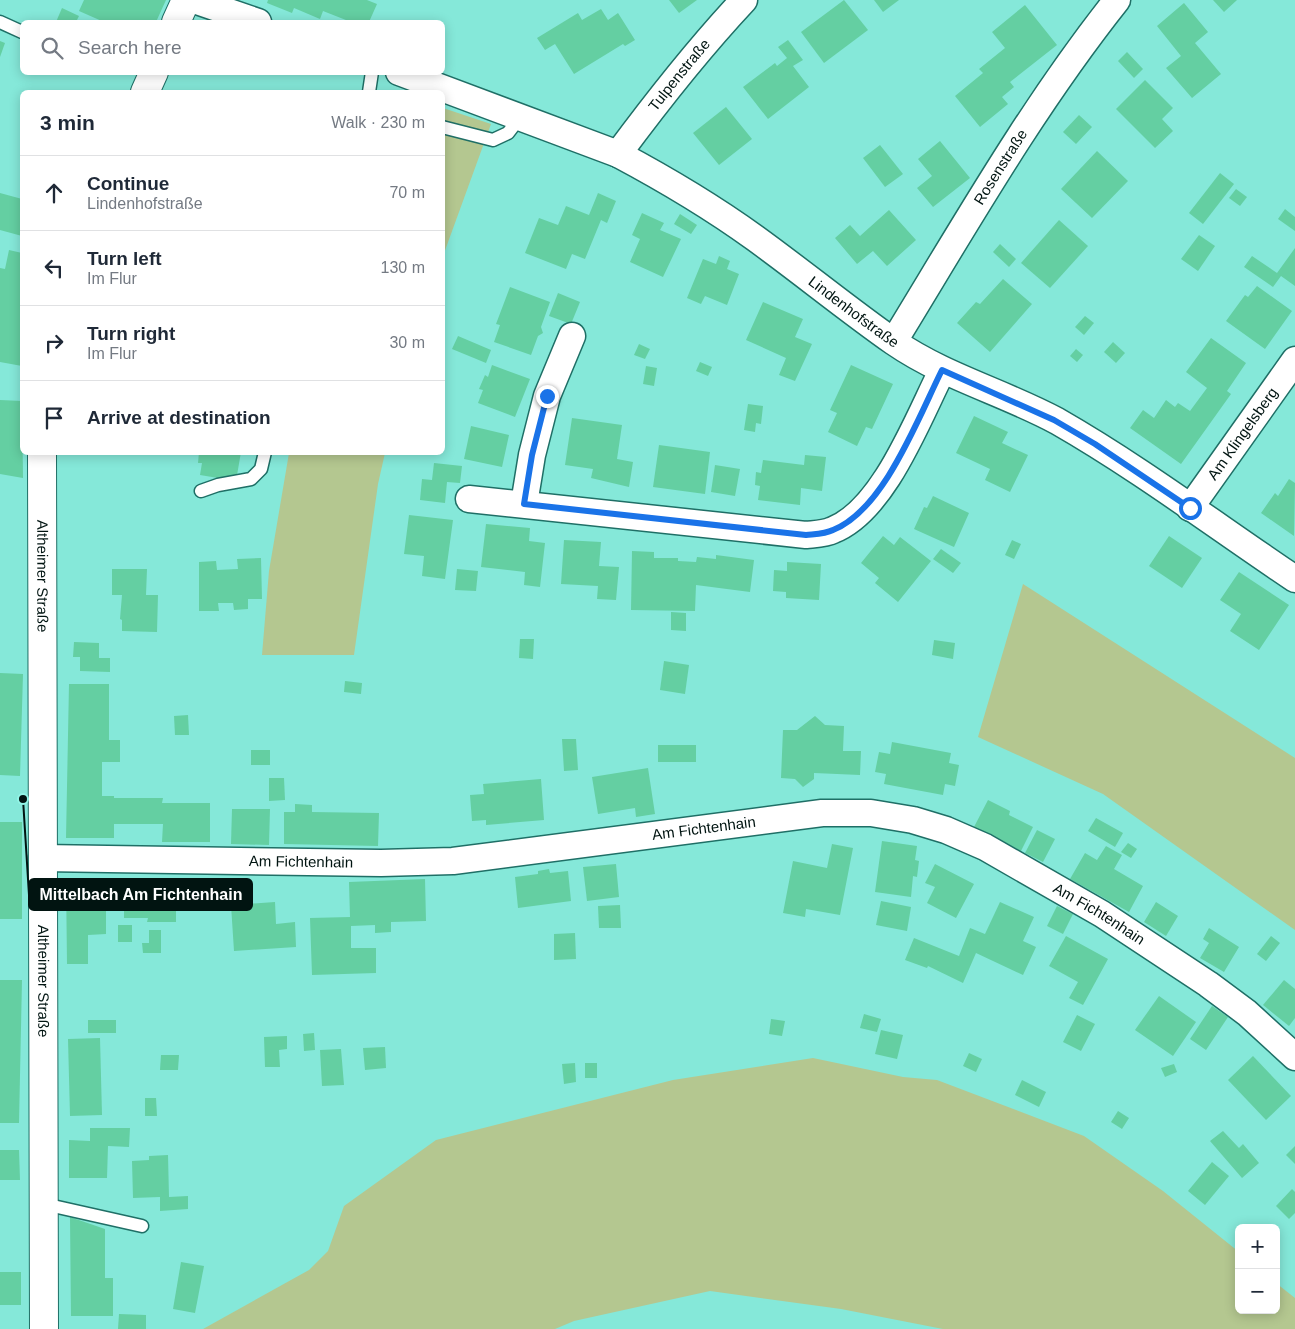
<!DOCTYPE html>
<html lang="en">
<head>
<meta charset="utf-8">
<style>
  :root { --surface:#fff; --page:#f2f2f3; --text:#1f2937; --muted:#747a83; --line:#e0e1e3 }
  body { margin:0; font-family:Arial,sans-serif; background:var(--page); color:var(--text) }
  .controls { position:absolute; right:15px; bottom:15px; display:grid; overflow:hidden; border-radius:8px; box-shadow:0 2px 12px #0003 }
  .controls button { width:45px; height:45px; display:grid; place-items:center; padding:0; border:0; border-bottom:1px solid var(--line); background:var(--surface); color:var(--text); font:25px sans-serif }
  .stop { position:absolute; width:15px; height:15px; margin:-11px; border:4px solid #1a73e8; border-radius:50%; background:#fff }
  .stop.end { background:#1a73e8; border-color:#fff; box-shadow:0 1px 5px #0008 }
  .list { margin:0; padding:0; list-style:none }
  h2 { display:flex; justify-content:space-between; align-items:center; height:65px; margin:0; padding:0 20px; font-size:21px }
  h2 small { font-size:16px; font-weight:400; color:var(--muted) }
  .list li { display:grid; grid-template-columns:32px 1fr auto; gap:15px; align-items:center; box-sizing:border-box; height:75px; padding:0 20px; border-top:1px solid var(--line) }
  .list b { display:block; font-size:19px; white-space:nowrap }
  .list p { margin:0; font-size:16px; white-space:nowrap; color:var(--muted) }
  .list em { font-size:16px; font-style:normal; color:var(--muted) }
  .icon { flex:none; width:28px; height:28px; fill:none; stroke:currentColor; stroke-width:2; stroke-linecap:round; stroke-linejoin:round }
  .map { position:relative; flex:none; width:1295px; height:1329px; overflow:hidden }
  .search { position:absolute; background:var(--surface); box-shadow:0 2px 12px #0003; left:20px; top:20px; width:425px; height:55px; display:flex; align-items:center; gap:12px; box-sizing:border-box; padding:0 18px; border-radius:8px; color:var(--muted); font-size:19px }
  .panel { position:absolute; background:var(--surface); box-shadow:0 2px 12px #0003; left:20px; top:90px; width:425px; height:365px; border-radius:8px }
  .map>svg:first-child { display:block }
</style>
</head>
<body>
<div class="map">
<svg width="1295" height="1329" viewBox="0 0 1295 1329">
  <rect width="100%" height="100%" fill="#85e8d9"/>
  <g fill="#b4c790">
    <polygon points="443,108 491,124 443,256"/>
    <polygon points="289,453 385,453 378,484 354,655 262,655 269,571"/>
    <polygon points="1023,584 1295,758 1295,930 1103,794 978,737"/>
    <polygon points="813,1058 903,1077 937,1080 1084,1136 1163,1191 1239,1252 1239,1310 1276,1310 1276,1283 1295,1298 1295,1329 943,1329 841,1309 710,1291 574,1321 555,1329 203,1329 309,1270 328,1251 344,1206 436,1140 673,1080"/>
  </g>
  <g fill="#64cfa2">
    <polygon points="84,0 166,0 156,22 104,22 79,11"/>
    <polygon points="268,0 367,0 377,4 369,22 351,22 323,11 320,19 294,8 292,13 267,3"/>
    <polygon points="669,0 697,0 679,13"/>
    <polygon points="844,0 868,30 824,63 801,32"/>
    <polygon points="874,0 899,0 883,12"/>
    <polygon points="1213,0 1237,0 1224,12"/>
    <polygon points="1184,3 1208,32 1195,43 1221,74 1192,98 1166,68 1181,56 1157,26"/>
    <polygon points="1025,5 1057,45 1010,82 1014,87 1002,97 1008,104 980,127 955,96 983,73 979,69 1005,48 992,32"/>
    <polygon points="62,8 79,16 76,22 56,22"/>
    <polygon points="601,9 608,20 618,13 635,40 625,46 623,44 574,74 555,44 545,50 537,38 578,13 582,20"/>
    <polygon points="788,40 803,60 793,66 809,87 768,119 743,87 775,63 777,66 787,58 778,47"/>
    <polygon points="0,41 5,43 0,57"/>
    <polygon points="1127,52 1143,69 1134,78 1118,61"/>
    <polygon points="1145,80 1173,108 1162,119 1173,131 1155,148 1116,109"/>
    <polygon points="726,107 752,139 719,165 693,133"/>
    <polygon points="1079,115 1092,127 1076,144 1063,132"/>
    <polygon points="940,141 970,178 933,207 917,188 932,176 918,159"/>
    <polygon points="880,145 903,174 885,187 863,158"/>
    <polygon points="1097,151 1128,181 1092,218 1061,189"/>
    <polygon points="1220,173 1234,184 1203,224 1189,213"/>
    <polygon points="1236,189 1247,197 1240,206 1229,198"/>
    <polygon points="0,193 22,199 22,236 0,230"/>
    <polygon points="598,193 616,201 607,223 601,220 585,259 572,254 566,269 525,253 539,218 558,225 566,206 589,215"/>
    <polygon points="1285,209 1295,217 1295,231 1278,219"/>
    <polygon points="889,210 916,240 887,266 873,251 857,264 835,238 850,225 860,236"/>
    <polygon points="642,213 664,223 660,230 681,239 663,277 630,262 640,239 632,235"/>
    <polygon points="680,214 697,225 691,234 674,224"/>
    <polygon points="1059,220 1088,246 1050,288 1021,263"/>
    <polygon points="1199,235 1215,246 1198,271 1181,259"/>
    <polygon points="1000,244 1016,259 1009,267 993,252"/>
    <polygon points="1295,248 1295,286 1281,276 1273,287 1244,267 1252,256 1277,273"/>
    <polygon points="9,250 22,253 22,366 0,362 0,268 5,269"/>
    <polygon points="719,256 730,261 727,269 739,274 727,305 705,296 701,304 687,298 703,259 716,264"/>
    <polygon points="1003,279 1032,304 990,352 957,323 976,302 980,304"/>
    <polygon points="1257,286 1292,311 1265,349 1226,321 1245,295 1248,297"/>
    <polygon points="510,287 550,302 541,327 543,333 538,336 531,355 494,342 500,325 496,324"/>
    <polygon points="558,293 580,302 571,324 549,316"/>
    <polygon points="763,302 803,319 795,337 812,344 795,381 779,375 786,358 746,340"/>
    <polygon points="1085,316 1094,323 1084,335 1075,327"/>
    <polygon points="458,336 491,350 486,363 452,349"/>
    <polygon points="1211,338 1246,363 1227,391 1231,394 1181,464 1130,428 1143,410 1154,418 1166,400 1175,407 1178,403 1190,411 1207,388 1186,372"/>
    <polygon points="1113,342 1125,353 1116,363 1104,352"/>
    <polygon points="639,344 650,349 645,359 634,355"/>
    <polygon points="1076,349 1083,355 1077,362 1070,356"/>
    <polygon points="700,362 712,367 708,376 696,371"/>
    <polygon points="492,365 530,379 515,417 478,403 483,390 479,389 485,375 488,377"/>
    <polygon points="851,365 893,384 872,429 866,427 857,446 828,432 837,413 830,410"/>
    <polygon points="646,366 657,368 654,386 643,384"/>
    <polygon points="0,400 22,401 23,478 0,474"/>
    <polygon points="748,404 763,406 761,424 756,423 755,432 744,430"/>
    <polygon points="974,416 1008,432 1002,443 1028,455 1010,492 985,480 990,469 956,453"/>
    <polygon points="572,418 622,425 617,459 633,462 629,487 591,478 593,469 565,465"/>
    <polygon points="471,426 509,435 502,467 464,459"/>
    <polygon points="659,445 710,452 705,494 653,487"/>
    <polygon points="199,452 241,452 236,481 200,475 202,463 198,463"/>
    <polygon points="805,455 826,457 822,491 801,488 800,505 758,500 760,486 755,485 756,472 761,473 763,460 804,465"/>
    <polygon points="434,463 462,466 460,483 447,482 445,503 420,500 422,479 432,480"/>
    <polygon points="715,465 740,469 735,496 711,492"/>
    <polygon points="1289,479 1295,483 1294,536 1261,513 1275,493 1278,496"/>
    <polygon points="933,496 969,513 954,547 914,529 924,507 927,508"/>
    <polygon points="409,515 453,520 445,579 422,576 424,556 404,554"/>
    <polygon points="486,524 530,528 529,541 545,543 540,587 524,585 525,572 481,567"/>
    <polygon points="883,536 894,545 900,537 931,561 898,602 875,583 879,578 861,563"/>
    <polygon points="1169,536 1202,558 1182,588 1149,566"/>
    <polygon points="564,540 601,542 599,566 619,567 616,600 597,599 598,586 561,584"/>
    <polygon points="1012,540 1021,544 1014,559 1005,555"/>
    <polygon points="941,549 961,563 953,573 933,559"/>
    <polygon points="632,551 654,552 654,558 678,558 678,561 696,562 697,557 716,559 716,555 754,560 750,592 696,585 695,611 631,610"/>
    <polygon points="261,558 262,599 248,599 248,609 234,610 233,603 218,603 219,611 199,611 199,562 216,561 217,570 238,569 237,559"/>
    <polygon points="787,562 821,564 819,600 786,598 786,592 773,591 774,570 787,571"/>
    <polygon points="112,569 147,569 146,595 158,595 157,632 122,631 122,620 120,619 122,595 112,595"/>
    <polygon points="457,569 478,571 476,591 455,590"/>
    <polygon points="1239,572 1289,605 1259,650 1230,631 1241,614 1220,600"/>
    <polygon points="671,612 686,613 686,631 671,630"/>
    <polygon points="520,639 534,639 533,659 519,658"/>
    <polygon points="934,640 955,643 953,659 932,655"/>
    <polygon points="74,642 99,643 99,658 110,658 110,672 80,671 80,657 73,657"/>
    <polygon points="664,661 689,665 685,694 660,690"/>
    <polygon points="0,673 23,674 20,776 0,775"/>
    <polygon points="345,681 362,683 361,694 344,692"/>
    <polygon points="69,684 109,684 109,740 120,740 120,762 102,762 102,796 114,796 114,798 163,798 162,803 210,803 210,842 162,842 163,824 114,824 114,838 66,838"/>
    <polygon points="188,715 189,735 175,735 174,716"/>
    <polygon points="815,716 825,725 844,726 843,751 861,751 860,775 814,773 814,779 803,787 795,779 781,778 783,730 797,730"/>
    <polygon points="562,739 576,739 578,770 564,771"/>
    <polygon points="892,742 951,753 949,763 959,765 955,786 945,784 943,795 884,784 886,774 875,772 879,752 890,754"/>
    <rect x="658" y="745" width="38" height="17"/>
    <rect x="251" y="750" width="19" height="15"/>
    <polygon points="648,768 655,814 636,817 635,808 598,814 592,777"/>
    <polygon points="269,778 284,778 285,800 269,801"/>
    <polygon points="541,779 544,820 486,825 486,820 472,821 470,795 484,794 483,784"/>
    <polygon points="988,800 1010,811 1009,815 1033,827 1021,851 974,827"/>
    <polygon points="295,804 312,805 312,812 379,813 378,846 284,844 284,812 295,812"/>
    <polygon points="232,809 270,809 269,845 231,844"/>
    <polygon points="1096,818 1123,833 1115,847 1088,831"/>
    <rect x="0" y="822" width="22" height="97"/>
    <polygon points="1037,830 1055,839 1043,862 1025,853"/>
    <polygon points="882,841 917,846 915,860 919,861 917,877 913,876 911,897 875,892"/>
    <polygon points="1128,843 1137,849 1131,858 1121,852"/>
    <polygon points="832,844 853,848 840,915 806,909 805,917 783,913 793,861 827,868"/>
    <polygon points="1106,846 1122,855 1114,869 1143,886 1129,912 1070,879 1085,853 1097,860"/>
    <polygon points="616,864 619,897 587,901 583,867"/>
    <polygon points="935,864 974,884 956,918 927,903 935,887 925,883"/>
    <polygon points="549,869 550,873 568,871 571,901 518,908 515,877 538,874 538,871"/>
    <polygon points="66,878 106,878 106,934 88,935 88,964 67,964"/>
    <polygon points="425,879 426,921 391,922 391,932 375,933 375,925 351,926 351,948 376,948 376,973 312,975 310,918 350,917 349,882"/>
    <polygon points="124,882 176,882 176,922 147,922 148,918 124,918"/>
    <polygon points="881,901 911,907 907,931 876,925"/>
    <polygon points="275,902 276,924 295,922 296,947 234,951 231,905"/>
    <polygon points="1000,902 1034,917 1023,941 1036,947 1023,975 976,953 963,983 928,966 927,968 905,960 914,938 959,956 970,928 985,934"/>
    <polygon points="1156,902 1178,916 1166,936 1144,922"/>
    <polygon points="620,905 621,928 599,928 598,906"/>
    <polygon points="1057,906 1073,914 1063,934 1047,926"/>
    <rect x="118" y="925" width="14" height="17"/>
    <polygon points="1209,928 1239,947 1224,972 1200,958 1209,943 1203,939"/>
    <polygon points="149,930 161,930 161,953 143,953 142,943 149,943"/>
    <polygon points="575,933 576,959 554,960 554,934"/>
    <polygon points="1066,936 1108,959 1083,1005 1069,998 1078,982 1049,966"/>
    <polygon points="1271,936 1280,943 1266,961 1257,954"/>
    <polygon points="0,980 22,980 19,1123 0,1123"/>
    <polygon points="1284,980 1295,989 1295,1018 1289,1026 1263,1005"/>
    <polygon points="1159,996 1196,1022 1173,1056 1135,1030"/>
    <polygon points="1212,1006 1228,1017 1206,1050 1190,1039"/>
    <polygon points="864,1014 881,1019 877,1032 860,1028"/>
    <polygon points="1077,1015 1095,1024 1081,1051 1063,1042"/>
    <polygon points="771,1019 785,1021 782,1036 769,1034"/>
    <rect x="88" y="1020" width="28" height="13"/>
    <polygon points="881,1030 903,1035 897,1059 875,1054"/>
    <polygon points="314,1033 315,1050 304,1051 303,1034"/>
    <polygon points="287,1036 287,1049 279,1050 280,1067 265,1067 264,1037"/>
    <polygon points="100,1038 102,1115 70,1116 68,1039"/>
    <polygon points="385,1047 386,1068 365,1070 363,1048"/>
    <polygon points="341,1049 344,1085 322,1086 320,1050"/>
    <polygon points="969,1053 982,1059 976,1072 963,1066"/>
    <polygon points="161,1055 179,1055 178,1070 160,1070"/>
    <polygon points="1253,1056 1291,1096 1266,1120 1228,1080"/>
    <polygon points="575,1063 576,1082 564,1084 562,1064"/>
    <rect x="585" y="1063" width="12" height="15"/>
    <polygon points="1174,1064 1177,1072 1165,1077 1161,1068"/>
    <polygon points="1022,1080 1046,1092 1039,1107 1015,1095"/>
    <polygon points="145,1098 156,1098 157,1116 145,1116"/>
    <polygon points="1118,1111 1129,1118 1122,1129 1111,1122"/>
    <polygon points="90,1128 130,1128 129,1147 108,1146 107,1178 69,1178 69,1140 90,1141"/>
    <polygon points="1223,1131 1239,1148 1243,1144 1259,1163 1242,1178 1210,1141"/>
    <polygon points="1295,1146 1295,1164 1286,1155"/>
    <polygon points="0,1150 19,1150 20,1180 0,1180"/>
    <polygon points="168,1155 169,1197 188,1196 188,1209 160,1211 160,1197 133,1198 132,1161 149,1160 149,1156"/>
    <polygon points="1212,1162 1229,1176 1205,1205 1188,1191"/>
    <polygon points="1292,1189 1295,1192 1295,1213 1289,1219 1276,1206"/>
    <polygon points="70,1217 105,1229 105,1278 113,1278 113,1316 71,1316"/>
    <polygon points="181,1262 204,1266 195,1313 173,1309"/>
    <rect x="0" y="1272" width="21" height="33"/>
    <polygon points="119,1314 146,1315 146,1329 118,1329"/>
  </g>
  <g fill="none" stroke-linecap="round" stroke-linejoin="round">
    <defs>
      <g id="lane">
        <polyline points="0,22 22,32"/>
        <polyline points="369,92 372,72"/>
        <polyline points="442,127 493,140 508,133 521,116"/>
        <polyline points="201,491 218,485 251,479 261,469 265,452"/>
        <polyline points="44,1204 142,1226"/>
      </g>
      <g id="street">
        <polyline points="194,0 258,22"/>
        <path id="s1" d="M399 72 618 154C665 179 712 207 755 238 802 272 847 309 894 342 945 377 1003 392 1057 421 1139 468 1216 526 1295 579"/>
        <path id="s2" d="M618 154C658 100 698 49 744 0"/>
        <path id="s3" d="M894 341C965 225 1032 107 1117 0"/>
        <path d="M469 499 806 535C815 534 825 534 833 530 884 510 918 418 942 371"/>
        <polyline points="524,504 532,455 547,396 572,336"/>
        <path id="s4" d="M1190 508 1295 360"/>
        <path id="s5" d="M42 858 381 863 453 861 822 813H871L913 820 946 830 985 847 1102 914 1208 984 1247 1013 1295 1057"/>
      </g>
      <g id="secondary">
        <polyline points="176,22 186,0"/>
        <polyline points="145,92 154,72"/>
        <path id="s6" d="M42 452 44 1329"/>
      </g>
    </defs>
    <use href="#lane" stroke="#1f6f66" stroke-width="15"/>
    <use href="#street" stroke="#1f6f66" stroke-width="29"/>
    <use href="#secondary" stroke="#1f6f66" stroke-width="30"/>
    <use href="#lane" stroke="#fff" stroke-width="12"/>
    <use href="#street" stroke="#fff" stroke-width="26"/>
    <use href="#secondary" stroke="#fff" stroke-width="28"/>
  </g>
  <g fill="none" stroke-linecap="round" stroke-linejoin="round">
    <path stroke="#1a73e8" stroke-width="6" d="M547 396 532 455 524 504 806 535C815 534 825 534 833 530 884 510 918 418 942 370L1054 420 1095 444 1190 508"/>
  </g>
  <g text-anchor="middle" stroke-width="4.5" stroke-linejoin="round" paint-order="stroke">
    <g font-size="15" fill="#011411" stroke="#92f5e7">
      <text dy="5" stroke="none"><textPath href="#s2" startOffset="100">Tulpenstraße</textPath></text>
      <text dy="5" stroke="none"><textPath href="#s3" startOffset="204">Rosenstraße</textPath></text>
      <text dy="5" stroke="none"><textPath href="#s1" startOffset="518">Lindenhofstraße</textPath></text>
      <text dy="5" stroke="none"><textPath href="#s4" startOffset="91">Am Klingelsberg</textPath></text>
      <text dy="5" stroke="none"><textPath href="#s6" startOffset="124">Altheimer Straße</textPath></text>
      <text dy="5" stroke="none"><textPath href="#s5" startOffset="664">Am Fichtenhain</textPath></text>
      <text dy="5" stroke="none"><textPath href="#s5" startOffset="259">Am Fichtenhain</textPath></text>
      <text dy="5" stroke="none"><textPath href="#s5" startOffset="1084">Am Fichtenhain</textPath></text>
      <text dy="5" stroke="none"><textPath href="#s6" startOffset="529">Altheimer Straße</textPath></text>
    </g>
  </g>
  <path fill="none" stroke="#011411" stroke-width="2" d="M23 799L29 895"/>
  <circle fill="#011411" stroke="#92f5e7" stroke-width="2" cx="23" cy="799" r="5"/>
  <rect fill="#011411" stroke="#011411" stroke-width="2" x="29" y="879" width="223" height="31" rx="5"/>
  <g font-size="16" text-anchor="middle" font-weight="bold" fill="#fff">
    <text x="141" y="900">Mittelbach Am Fichtenhain</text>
  </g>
</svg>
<div class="controls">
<button>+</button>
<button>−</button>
</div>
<div class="stop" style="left:1190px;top:508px"></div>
<div class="stop end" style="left:547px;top:396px"></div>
<div class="search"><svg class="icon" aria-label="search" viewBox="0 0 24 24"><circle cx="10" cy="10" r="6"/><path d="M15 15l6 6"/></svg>Search here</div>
<section class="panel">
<h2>3 min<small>Walk · 230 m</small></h2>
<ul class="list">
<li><svg class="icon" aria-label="ahead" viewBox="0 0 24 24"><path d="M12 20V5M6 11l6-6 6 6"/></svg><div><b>Continue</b><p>Lindenhofstraße</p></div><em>70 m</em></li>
<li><svg class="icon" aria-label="left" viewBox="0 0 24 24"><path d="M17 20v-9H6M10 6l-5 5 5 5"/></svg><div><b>Turn left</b><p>Im Flur</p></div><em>130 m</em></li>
<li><svg class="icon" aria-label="right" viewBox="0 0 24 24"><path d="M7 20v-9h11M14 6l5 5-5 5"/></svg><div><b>Turn right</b><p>Im Flur</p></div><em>30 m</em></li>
<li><svg class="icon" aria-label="arrive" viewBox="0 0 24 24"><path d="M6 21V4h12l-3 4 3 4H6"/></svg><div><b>Arrive at destination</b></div></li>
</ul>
</section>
</div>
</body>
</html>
